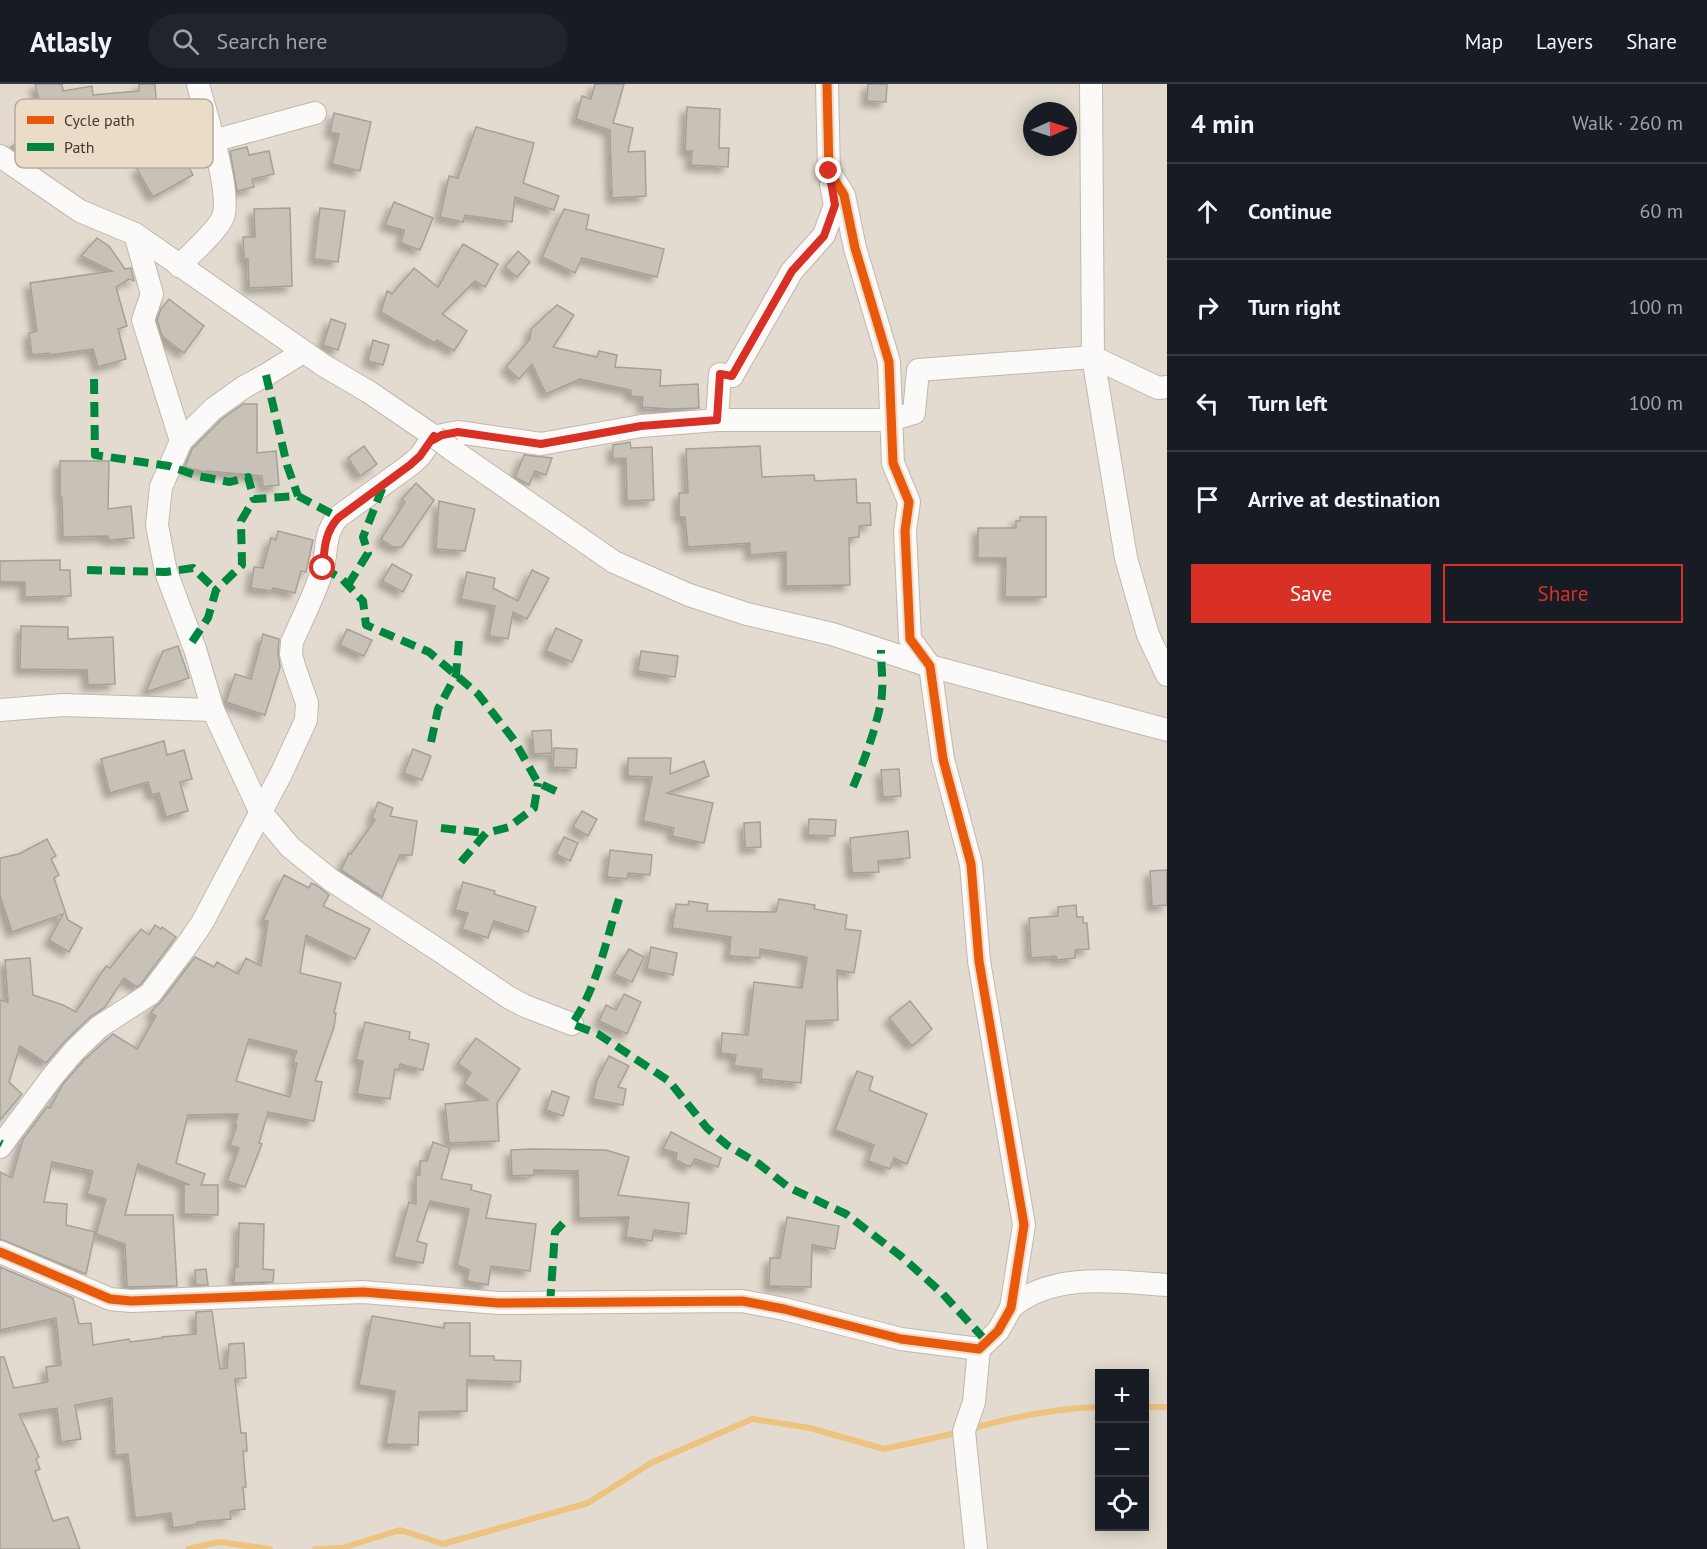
<!DOCTYPE html>
<html lang="en">
<head>
<meta charset="utf-8">
<style>
  :root { --surface:#171b24; --page:#20242c; --text:#f1f3f6; --muted:#9ea1a6; --line:#363941; --accent:#d93025 }
  body { margin:0; font-family:"PT Sans",sans-serif; background:var(--page); color:var(--text) }
  .controls { position:absolute; right:18px; bottom:18px; display:grid; overflow:hidden; border-radius:0px; box-shadow:0 3px 15px #0003 }
  .controls button { width:54px; height:54px; display:grid; place-items:center; padding:0; border:0; border-bottom:2px solid var(--line); background:var(--surface); color:var(--text); font:30px sans-serif }
  .compass { position:absolute; left:1023px; top:18px; width:54px; height:54px; border-radius:50%; background:var(--surface); box-shadow:0 3px 15px #0003; rotate:87deg }
  .stop { position:absolute; width:18px; height:18px; margin:-14px; border:4px solid #d93025; border-radius:50%; background:#fff }
  .stop.end { background:#d93025; border-color:#fff; box-shadow:0 2px 6px #0008 }
  .list { margin:0; padding:0; list-style:none }
  h2 { display:flex; justify-content:space-between; align-items:center; height:78px; margin:0; padding:0 24px; font-size:26px }
  h2 small { font-size:20px; font-weight:400; color:var(--muted) }
  .list li { display:grid; grid-template-columns:39px 1fr auto; gap:18px; align-items:center; box-sizing:border-box; height:96px; padding:0 24px; border-top:2px solid var(--line) }
  .list b { display:block; font-size:22px; white-space:nowrap }
  .list em { font-size:20px; font-style:normal; color:var(--muted) }
  .actions { display:flex; gap:12px; padding:18px 24px }
  .actions a { flex:1; padding:14px 0; border:2px solid var(--accent); border-radius:0px; text-align:center; font-size:21px; color:var(--accent) }
  .actions .main { background:var(--accent); color:#fff }
  .icon { flex:none; width:33px; height:33px; fill:none; stroke:currentColor; stroke-width:2; stroke-linecap:round; stroke-linejoin:round }
  .map { position:relative; flex:none; width:1167px; height:1465px; overflow:hidden }
  header { display:flex; align-items:center; gap:36px; box-sizing:border-box; height:84px; padding:0 30px; background:var(--surface); border-bottom:2px solid var(--line) }
  header strong { font-size:28px }
  nav { display:flex; gap:33px; margin-inline-start:auto; font-size:21px }
  .search { width:420px; height:54px; background:var(--page); display:flex; align-items:center; gap:15px; box-sizing:border-box; padding:0 21px; border-radius:33px; color:var(--muted); font-size:22px }
  main { display:flex }
  aside { flex:1; background:var(--surface) }
  .map>svg:first-child { display:block }
</style>
</head>
<body>
<header>
<strong>Atlasly</strong>
<div class="search"><svg class="icon" aria-label="search" viewBox="0 0 24 24"><circle cx="10" cy="10" r="6"/><path d="M15 15l6 6"/></svg>Search here</div>
<nav><a>Map</a><a>Layers</a><a>Share</a></nav>
</header>
<main>
<div class="map">
<svg width="1167" height="1465" viewBox="0 0 1167 1465">
  <defs>
    <filter id="shadow"><feDropShadow dx="-5.5" dy="5.5" stdDeviation="3" flood-color="#0004"/></filter>
  </defs>
  <rect width="100%" height="100%" fill="#e3dbcf"/>
  <g fill="none" stroke-linecap="round" stroke-linejoin="round">
    <g stroke="#eec37f" stroke-width="6">
      <polyline points="1144,1323 1167,1323"/>
      <path d="M970 1345C1012 1333 1056 1324 1100 1323"/>
      <polyline points="188,1465 219,1458 270,1465"/>
      <polyline points="315,1465 342,1464 400,1446 443,1460 588,1419 651,1379 752,1335 810,1344 884,1365 961,1348"/>
    </g>
  </g>
  <g fill="#c8c1b7" stroke="#a6a097" stroke-width="1.5" fill-rule="evenodd" filter="url(#shadow)">
    <polygon points="35,0 62,0 63,7 92,2 93,11 139,7 139,0 155,0 158,45 133,47 133,40 110,42 109,36 84,39 82,27 44,36"/>
    <polygon points="595,0 624,0 613,39 633,44 628,68 645,67 646,112 612,114 610,46 576,35 582,12 591,15"/>
    <polygon points="868,0 887,0 886,18 867,17"/>
    <polygon points="687,23 720,25 719,64 729,64 728,83 691,81 692,67 685,67"/>
    <polygon points="334,29 371,38 360,87 332,80 339,50 330,48"/>
    <polygon points="476,43 534,59 523,99 559,112 554,126 515,113 512,138 465,131 463,138 440,133 449,92 458,94"/>
    <polygon points="31,51 43,69 30,76 11,63"/>
    <polygon points="177,62 193,91 153,113 137,85"/>
    <polygon points="247,63 249,71 269,67 274,90 252,95 254,103 237,107 230,67"/>
    <polygon points="394,118 433,134 420,166 401,159 404,146 385,141"/>
    <polygon points="290,124 292,202 249,204 248,175 244,175 243,153 255,153 254,125"/>
    <polygon points="320,124 345,127 338,178 314,175"/>
    <polygon points="564,125 589,131 586,145 664,165 657,193 582,174 575,189 542,173"/>
    <polygon points="97,154 109,162 125,185 131,184 134,197 129,195 116,203 127,242 118,245 126,275 98,283 93,265 49,271 49,269 32,271 29,249 37,247 30,199 112,187 81,172"/>
    <polygon points="463,160 498,180 485,203 475,197 442,230 467,247 454,267 437,256 435,259 381,228 387,207 392,210 414,184 438,203"/>
    <polygon points="518,167 530,178 517,193 505,183"/>
    <polygon points="169,215 204,242 184,269 162,252 157,236 161,225"/>
    <polygon points="557,221 574,231 553,263 597,273 599,267 617,271 615,283 661,286 660,302 698,300 699,324 670,325 642,323 643,313 631,312 631,306 580,295 546,310 532,280 519,295 506,283 530,255 531,245"/>
    <polygon points="331,235 346,240 338,266 323,261"/>
    <polygon points="373,256 389,261 383,281 368,277"/>
    <polygon points="243,320 257,320 257,369 276,367 279,401 263,403 262,392 207,387 206,388 185,383 192,365 222,335"/>
    <polygon points="630,358 631,364 652,363 654,416 627,417 626,374 613,375 613,361"/>
    <polygon points="364,362 377,380 360,392 348,374"/>
    <polygon points="760,362 762,393 814,391 815,397 856,395 857,419 870,419 871,441 859,442 859,453 849,454 850,501 786,502 786,468 750,471 750,459 688,463 685,433 679,433 679,409 688,409 686,365"/>
    <polygon points="524,371 552,374 546,391 535,387 529,401 515,393"/>
    <polygon points="60,377 109,377 108,425 131,422 134,454 109,456 108,452 63,453 62,413 60,413"/>
    <polygon points="416,399 434,416 402,463 393,463 381,455 405,418 402,415"/>
    <polygon points="439,417 475,425 465,467 436,465"/>
    <polygon points="1020,433 1046,433 1046,513 1005,513 1006,474 978,474 978,444 1016,444 1016,437 1020,437"/>
    <polygon points="278,447 313,456 306,488 301,487 295,509 273,504 272,507 251,504 254,483 263,484 271,454 276,456"/>
    <polygon points="60,476 60,486 70,486 71,512 25,513 25,498 0,498 0,477"/>
    <polygon points="392,480 412,491 403,508 382,497"/>
    <polygon points="532,486 549,494 527,535 513,528 508,555 489,552 495,522 461,515 467,488 495,494 493,504 518,517"/>
    <polygon points="21,542 68,543 68,555 113,553 115,600 88,601 87,586 20,585"/>
    <polygon points="556,544 582,556 572,578 546,567"/>
    <polygon points="347,545 372,556 364,572 340,561"/>
    <polygon points="263,550 279,555 278,569 280,583 265,631 226,618 235,590 251,595"/>
    <polygon points="178,562 189,594 146,608 163,567"/>
    <polygon points="641,567 678,572 675,593 638,587"/>
    <polygon points="551,646 552,669 534,670 532,647"/>
    <polygon points="164,657 167,671 184,666 192,695 180,698 188,727 166,733 159,709 152,711 148,698 110,709 101,675"/>
    <polygon points="554,664 577,665 576,684 553,683"/>
    <polygon points="413,665 431,672 422,696 404,689"/>
    <polygon points="628,674 671,674 670,690 704,677 709,692 667,709 713,719 704,759 672,752 674,744 643,737 652,693 628,692"/>
    <polygon points="899,685 901,712 883,713 881,686"/>
    <polygon points="378,718 393,724 390,732 417,737 412,771 400,771 382,813 341,786 349,769 351,770 375,736 372,734"/>
    <polygon points="582,727 597,735 588,752 573,743"/>
    <polygon points="809,735 836,736 835,752 808,751"/>
    <polygon points="760,738 761,763 745,764 744,739"/>
    <polygon points="908,747 910,774 878,777 879,788 852,789 850,754"/>
    <polygon points="564,753 578,759 570,777 556,770"/>
    <polygon points="47,755 56,772 51,775 59,791 54,794 68,836 82,844 69,868 49,856 63,830 12,848 0,812 0,774 19,770"/>
    <polygon points="610,766 652,771 650,791 628,789 627,795 607,793"/>
    <polygon points="1167,786 1167,821 1152,822 1150,787"/>
    <path d="M284 791 309 804 311 799 316 801 329 811 323 822 370 845 355 875 306 851 300 889 341 899 334 929H336L334 943 315 997 322 998 314 1037 268 1028 259 1059 262 1060 245 1103 227 1097 239 1064 230 1061 237 1041 235 1040 238 1030 188 1031 176 1079 205 1090 201 1101H218V1131L184 1130V1100L190 1101 138 1080 125 1131H173L177 1202 127 1203 125 1160 96 1150 106 1115 87 1110 93 1087 52 1078 44 1118 67 1120 66 1141 95 1148 86 1190 0 1155V1088L12 1094 23 1055 47 1023 50 1024 63 1000 84 976 113 950 137 965 156 932 151 929 154 924 161 918 195 873 214 883 217 878 238 890 246 874 261 882 268 837 263 836ZM249 955 297 967 293 978 297 979 290 1013 236 997Z"/>
    <polygon points="463,798 495,807 494,810 536,823 528,848 494,837 488,854 462,845 468,829 455,826"/>
    <polygon points="779,815 815,821 814,825 847,831 845,845 861,847 854,889 837,886 838,936 806,937 801,999 761,995 762,985 734,982 736,971 721,969 722,949 748,951 754,898 802,904 807,873 760,865 760,874 729,872 731,853 672,844 676,820 688,821 689,817 708,820 707,827 776,828"/>
    <polygon points="1076,821 1077,833 1083,833 1083,839 1087,839 1089,865 1075,866 1075,874 1057,876 1056,872 1031,874 1029,834 1058,832 1058,823"/>
    <polygon points="155,841 161,845 162,843 176,853 141,900 137,903 124,894 105,923 90,933 65,957 46,979 20,962 9,998 22,1010 0,1036 0,916 8,918 5,876 30,874 33,911 63,921 76,928 106,882 110,884 141,845 149,851"/>
    <polygon points="651,863 677,869 673,891 647,885"/>
    <polygon points="629,865 644,873 632,898 614,890"/>
    <polygon points="624,910 641,918 627,950 599,937 606,921 616,926"/>
    <polygon points="910,917 932,945 912,962 889,934"/>
    <polygon points="365,938 410,948 409,955 429,960 423,986 400,980 399,986 395,985 390,1015 357,1010 363,977 356,976"/>
    <polygon points="476,954 520,985 497,1019 499,1057 449,1059 445,1020 488,1016 464,999 471,989 458,979"/>
    <polygon points="609,972 629,982 618,1003 626,1005 623,1021 593,1015 597,996"/>
    <polygon points="857,987 873,993 869,1006 927,1030 907,1080 894,1074 890,1085 868,1077 874,1061 835,1046"/>
    <polygon points="552,1007 569,1013 563,1032 546,1026"/>
    <polygon points="671,1048 721,1074 718,1083 695,1075 690,1083 676,1076 677,1069 663,1065"/>
    <polygon points="433,1058 450,1064 441,1095 472,1101 471,1106 491,1111 486,1134 536,1140 530,1187 491,1182 488,1201 467,1197 469,1186 457,1181 469,1125 430,1117 417,1157 427,1160 423,1179 394,1173 409,1118 416,1120 416,1091 420,1091 420,1077 427,1077"/>
    <polygon points="533,1065 606,1066 629,1073 618,1111 689,1119 686,1150 654,1146 652,1157 626,1153 629,1133 579,1134 578,1087 534,1086 534,1091 512,1092 511,1066"/>
    <polygon points="787,1133 839,1142 835,1165 812,1161 811,1203 769,1202 770,1174 780,1174"/>
    <polygon points="239,1139 264,1140 263,1185 274,1186 273,1198 234,1199 235,1183 238,1183"/>
    <polygon points="0,1183 73,1214 79,1240 91,1239 93,1261 129,1255 130,1258 162,1254 162,1253 196,1250 196,1228 212,1227 220,1285 227,1284 229,1260 244,1259 246,1294 235,1295 241,1349 246,1349 247,1367 243,1367 246,1403 243,1403 245,1425 230,1427 231,1435 197,1438 197,1440 173,1444 171,1429 135,1434 128,1370 115,1371 112,1314 75,1321 81,1355 61,1358 57,1324 19,1330 39,1373 36,1375 40,1385 35,1387 53,1437 68,1433 80,1465 0,1465 0,1273 4,1273 14,1304 48,1298 46,1283 61,1281 56,1234 0,1246"/>
    <polygon points="206,1185 208,1201 196,1201 195,1186"/>
    <polygon points="372,1232 444,1244 444,1239 470,1239 470,1272 494,1272 494,1276 521,1277 520,1298 467,1296 467,1327 419,1328 418,1361 386,1360 395,1307 359,1301"/>
  </g>
  <g fill="none" stroke-linecap="round" stroke-linejoin="round">
    <defs>
      <g id="street">
        <polyline points="1091,0 1093,273 1126,474 1148,551 1167,591"/>
        <polyline points="213,57 315,29"/>
        <polyline points="0,72 80,127 135,150 323,281 369,308 435,353"/>
        <polyline points="135,150 152,210 143,236 181,357"/>
        <path d="M179 182C190 171 218 146 223 133 232 108 205 28 198 0"/>
        <polyline points="303,268 266,291 244,303 213,325 181,357 161,403 157,441 166,488 195,565 213,626 260,727 290,763 331,796 440,867 508,913 525,922 572,940"/>
        <polyline points="717,336 720,290 732,292 792,187 824,151 835,121 831,101"/>
        <polyline points="451,365 614,478 689,511 747,530 832,550 930,582 1167,646"/>
        <polyline points="0,626 63,621 213,626"/>
        <path d="M0 1063 52 993 74 967 99 943 150 910 187 861 202 839 281 690 306 636 307 619 294 582 291 570 292 558C302 535 314 512 322 487 328 467 323 450 338 433L410 381 420 372 434 352 433 356 442 351 458 348 541 360 641 342 717 336H890L914 329 918 286 1093 273 1158 304 1167 303"/>
        <polyline points="0,1168 110,1215 131,1217 363,1208 498,1219 742,1217 784,1225 901,1255 979,1265 998,1247 1011,1224 1024,1141 979,877 971,780 943,675 930,582 910,555 905,447 909,418 893,379 889,278 855,164 844,111 829,87 827,0"/>
        <path d="M1011 1224C1052 1187 1117 1198 1167 1201"/>
        <polyline points="976,1465 964,1347 974,1318 979,1265"/>
      </g>
    </defs>
    <use href="#street" stroke="#bfb8af" stroke-width="24"/>
    <use href="#street" stroke="#fbfaf8" stroke-width="22"/>
    <defs>
      <polyline id="street-bridge" points="435,353 451,365"/>
    </defs>
    <use href="#street-bridge" stroke="#bfb8af" stroke-width="24" stroke-linecap="butt"/>
    <use href="#street-bridge" stroke="#fbfaf8" stroke-width="22"/>
    <g stroke="#00873e" stroke-width="8" stroke-dasharray="15 8" stroke-linecap="butt">
      <polyline points="266,291 287,381 298,412"/>
      <polyline points="94,295 95,371 169,382 198,392 230,398 248,393 254,415 298,412 338,433"/>
      <polyline points="323,484 342,495 363,517 366,541 429,568 478,610 514,656 538,699 562,710"/>
      <polyline points="87,486 166,488 193,484 216,506"/>
      <polyline points="348,501 368,469 363,453 384,400"/>
      <polyline points="192,558 208,534 216,506 242,481 241,437 254,415"/>
      <polyline points="431,658 438,625 456,591 459,557"/>
      <path d="M853 703C865 675 875 647 881 618 884 602 881 582 881 566"/>
      <polyline points="441,744 486,749"/>
      <polyline points="461,778 486,749 509,743 534,724 538,699"/>
      <path d="M619 815C606 857 597 904 572 940L598 950 669 997 707 1044 727 1061 759 1080 788 1103 846 1130 902 1173 942 1209 987 1258"/>
      <polyline points="0,1059 2,1060"/>
      <polyline points="550,1220 555,1148 567,1135"/>
    </g>
    <defs>
      <polyline id="cycleway" points="0,1168 110,1215 131,1217 363,1208 498,1219 742,1217 784,1225 901,1255 979,1265 998,1247 1011,1224 1024,1141 979,877 971,780 943,675 930,582 910,555 905,447 909,418 893,379 889,278 855,164 844,111 829,87 827,0"/>
    </defs>
    <use href="#cycleway" stroke="#ebdcc7" stroke-width="13"/>
    <use href="#cycleway" stroke="#e8590c" stroke-width="9"/>
  </g>
  <g fill="none" stroke-linecap="round" stroke-linejoin="round">
    <path stroke="#d93025" stroke-width="8" d="M323 484C324 465 325 448 338 434L410 381 420 372 434 352 433 356 442 351 458 348 541 360 641 342 717 336 720 290 732 292 792 187 824 152 835 121 829 87"/>
  </g>
  <rect x="15" y="15" width="198" height="69" rx="9" fill="#ebdcc7" stroke="#b8ab9a" stroke-width="1.5"/>
  <rect x="27" y="32" width="27" height="8" fill="#e8590c"/>
  <rect x="27" y="59" width="27" height="8" fill="#00873e"/>
  <g font-size="16" fill="#403a32">
    <text x="64" y="42">Cycle path</text>
    <text x="64" y="69">Path</text>
  </g>
</svg>
<div class="controls">
<button>+</button>
<button>−</button>
<button><svg class="icon" aria-label="locate" viewBox="0 0 24 24"><circle cx="12" cy="12" r="6"/><path d="M12 2v4M12 18v4M2 12h4M18 12h4"/></svg></button>
</div>
<svg class="compass" viewBox="-18 -18 36 36"><path d="M0-13l5 13h-10z" fill="#e53935"/><path d="M0 13l5-13h-10z" fill="#9ea1a6"/></svg>
<div class="stop" style="left:323px;top:484px"></div>
<div class="stop end" style="left:829px;top:87px"></div>
</div>
<aside>
<h2>4 min<small>Walk · 260 m</small></h2>
<ul class="list">
<li><svg class="icon" aria-label="ahead" viewBox="0 0 24 24"><path d="M12 20V5M6 11l6-6 6 6"/></svg><div><b>Continue</b></div><em>60 m</em></li>
<li><svg class="icon" aria-label="right" viewBox="0 0 24 24"><path d="M7 20v-9h11M14 6l5 5-5 5"/></svg><div><b>Turn right</b></div><em>100 m</em></li>
<li><svg class="icon" aria-label="left" viewBox="0 0 24 24"><path d="M17 20v-9H6M10 6l-5 5 5 5"/></svg><div><b>Turn left</b></div><em>100 m</em></li>
<li><svg class="icon" aria-label="arrive" viewBox="0 0 24 24"><path d="M6 21V4h12l-3 4 3 4H6"/></svg><div><b>Arrive at destination</b></div></li>
</ul>
<div class="actions"><a class="main">Save</a><a>Share</a></div>
</aside>
</main>
</body>
</html>
